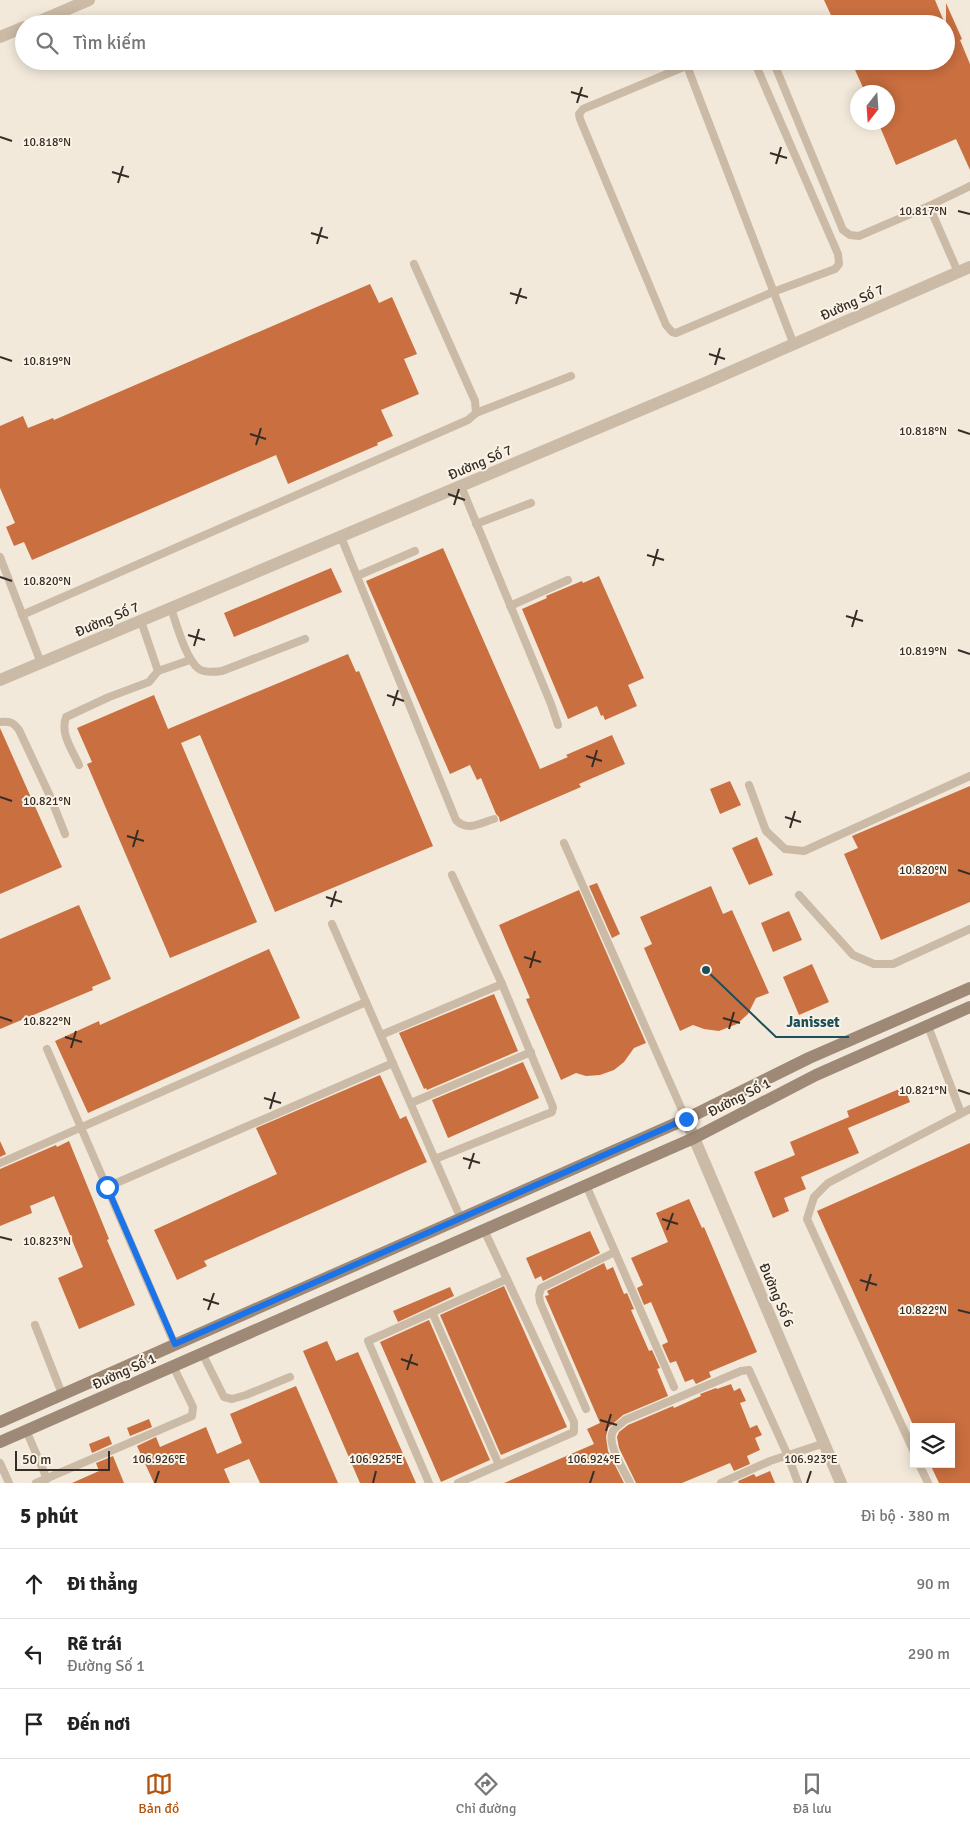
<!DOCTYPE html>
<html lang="vi">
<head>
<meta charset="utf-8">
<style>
  :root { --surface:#fff; --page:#f6f6f6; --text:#222; --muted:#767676; --line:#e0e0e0; --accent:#b45309 }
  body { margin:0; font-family:Signika,sans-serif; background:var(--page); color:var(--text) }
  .controls { position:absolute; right:15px; bottom:15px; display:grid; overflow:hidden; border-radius:0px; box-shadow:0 2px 12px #0003 }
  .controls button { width:45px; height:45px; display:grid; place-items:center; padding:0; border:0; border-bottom:1px solid var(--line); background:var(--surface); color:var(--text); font:25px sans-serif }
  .compass { position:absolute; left:850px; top:85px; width:45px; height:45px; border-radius:50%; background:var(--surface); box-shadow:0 2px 12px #0003; rotate:197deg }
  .scale { position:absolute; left:15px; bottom:12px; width:95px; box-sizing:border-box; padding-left:5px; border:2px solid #362d27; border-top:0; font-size:14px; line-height:18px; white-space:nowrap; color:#362d27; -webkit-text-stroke:4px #faf3e6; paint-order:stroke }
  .stop { position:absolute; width:15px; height:15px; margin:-11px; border:4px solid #1a73e8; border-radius:50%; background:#fff }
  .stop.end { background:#1a73e8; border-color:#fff; box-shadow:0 1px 5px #0008 }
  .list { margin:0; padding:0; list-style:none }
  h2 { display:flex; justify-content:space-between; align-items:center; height:65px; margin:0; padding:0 20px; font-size:21px }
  h2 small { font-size:16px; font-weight:400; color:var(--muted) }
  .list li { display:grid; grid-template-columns:32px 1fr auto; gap:15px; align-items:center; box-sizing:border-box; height:70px; padding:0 20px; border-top:1px solid var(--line) }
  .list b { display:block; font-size:19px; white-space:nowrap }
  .list p { margin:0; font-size:16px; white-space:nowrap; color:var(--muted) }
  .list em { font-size:16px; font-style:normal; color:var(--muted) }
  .icon { flex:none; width:28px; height:28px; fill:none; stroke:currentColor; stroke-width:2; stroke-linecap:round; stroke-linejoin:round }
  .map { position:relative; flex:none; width:970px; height:1483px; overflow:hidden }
  .search { position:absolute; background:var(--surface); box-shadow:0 2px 12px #0003; left:15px; right:15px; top:15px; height:55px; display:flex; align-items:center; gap:12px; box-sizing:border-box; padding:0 18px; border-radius:28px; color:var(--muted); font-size:19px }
  .sheet { height:275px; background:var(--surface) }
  nav { display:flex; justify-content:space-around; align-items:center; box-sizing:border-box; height:70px; border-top:1px solid var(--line); background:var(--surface); font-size:14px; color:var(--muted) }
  nav a { display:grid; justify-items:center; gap:2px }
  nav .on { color:var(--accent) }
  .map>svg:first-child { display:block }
</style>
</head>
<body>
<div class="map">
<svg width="970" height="1483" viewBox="0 0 970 1483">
  <rect width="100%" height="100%" fill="#f2e9da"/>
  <g fill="#ca6f40">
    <polygon points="824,0 935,0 945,24 835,24"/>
    <polygon points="946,3 962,39 960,40 970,64 970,170 956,139 896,165 878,122 888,122 888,92 865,92 851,61 946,61"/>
    <polygon points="370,284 379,303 392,297 417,354 404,359 419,394 381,410 393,436 377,443 378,445 288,484 276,455 32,560 24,542 14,546 6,527 15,523 0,488 0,426 23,416 28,428 53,418 54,420"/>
    <polygon points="443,548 540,769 568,757 566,755 612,735 625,764 579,784 581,787 500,822 499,817 496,814 481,778 477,780 470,765 450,774 366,581"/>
    <polygon points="331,568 342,592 234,637 224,613"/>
    <polygon points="599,576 644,678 628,685 637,706 605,720 603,715 601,716 597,706 568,719 522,609 547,598 546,596 582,581 583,583"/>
    <polygon points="348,654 356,672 359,671 433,846 275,912 200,735 181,743 257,922 170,958 87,764 92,762 77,728 154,695 168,729"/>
    <polygon points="0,728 62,867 0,894"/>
    <polygon points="730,781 741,805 720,814 710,789"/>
    <polygon points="970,786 970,902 881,940 844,854 858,848 852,836"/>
    <polygon points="757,837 773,875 749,885 732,848"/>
    <polygon points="597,883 620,934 612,938 589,886"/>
    <polygon points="711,886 723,914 732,910 769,993 756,998 748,1014 737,1024 719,1031 704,1029 693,1025 680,1031 644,948 652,944 640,917"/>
    <polygon points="579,890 646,1043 634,1048 624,1062 614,1070 600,1075 586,1076 576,1073 561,1080 526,999 530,998 499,925"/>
    <polygon points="79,905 111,979 92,987 93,990 0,1029 0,939"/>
    <polygon points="789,911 802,940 773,952 761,923"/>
    <polygon points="269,949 300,1018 88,1113 55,1041 99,1021 100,1025"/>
    <polygon points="812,964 829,1002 799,1015 783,977"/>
    <polygon points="494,994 518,1051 427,1090 426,1088 424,1089 399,1033"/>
    <polygon points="523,1062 539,1098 448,1138 432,1100"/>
    <polygon points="380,1075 400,1119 406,1116 427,1162 204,1261 207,1266 177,1280 154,1230 277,1174 256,1128"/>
    <polygon points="904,1087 910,1102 848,1128 859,1153 801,1177 806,1189 784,1198 789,1211 773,1218 754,1172 795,1155 790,1142 849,1117 847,1111"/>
    <polygon points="0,1141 6,1154 0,1157"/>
    <polygon points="69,1141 109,1239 107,1240 135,1305 79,1329 58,1278 83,1267 54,1196 30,1206 32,1213 0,1226 0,1169 56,1145 57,1147"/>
    <polygon points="970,1143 970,1483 939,1483 930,1464 951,1464 951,1427 914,1427 817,1211"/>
    <polygon points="689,1199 702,1228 704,1227 757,1352 709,1372 711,1377 696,1384 693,1379 685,1382 676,1361 670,1363 662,1345 668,1342 651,1302 644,1305 637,1288 643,1285 631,1258 668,1242 656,1213"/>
    <polygon points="590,1231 600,1253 543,1281 541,1276 535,1279 526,1258"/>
    <polygon points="604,1263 607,1270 613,1267 624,1294 627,1293 634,1309 631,1310 649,1351 652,1350 660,1368 657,1369 668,1396 623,1415 608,1428 606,1437 608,1451 624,1483 504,1483 594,1444 587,1429 600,1423 545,1296 549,1295 547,1291"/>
    <polygon points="504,1286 567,1427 501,1455 440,1315"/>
    <polygon points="450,1287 454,1296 398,1322 393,1311"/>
    <polygon points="429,1320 490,1460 441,1482 380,1342"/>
    <polygon points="327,1341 336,1361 358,1352 416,1483 360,1483 303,1351"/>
    <polygon points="731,1384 734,1391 740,1388 746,1401 740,1403 750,1428 757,1425 762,1435 755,1438 760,1450 747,1456 750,1464 734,1471 730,1463 682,1483 636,1483 619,1448 617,1437 619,1432 628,1425 673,1406 674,1408 701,1396 700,1394 716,1388 717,1389"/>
    <polygon points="296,1386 338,1483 260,1483 249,1459 224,1469 230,1483 154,1483 137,1446 156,1437 160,1447 206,1427 217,1454 242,1443 230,1414"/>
    <polygon points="149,1419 152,1427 130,1436 127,1428"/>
    <polygon points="109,1436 112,1444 92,1453 89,1444"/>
    <polygon points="113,1456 124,1483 72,1483 99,1471 96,1463"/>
    <polygon points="770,1471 775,1483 739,1483 738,1481 754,1474 756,1477"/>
  </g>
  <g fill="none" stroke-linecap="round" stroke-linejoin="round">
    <g stroke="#cbbaa5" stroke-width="8">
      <polyline points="698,61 583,109 579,114 580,119 666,325 672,332 676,333 773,292 835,269 839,264 838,254 754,61"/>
      <polyline points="773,61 843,230 850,235 859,236 929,206"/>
      <polyline points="687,66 794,345"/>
      <polyline points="958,272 929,206 970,186"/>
      <polyline points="476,413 571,376"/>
      <polyline points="461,486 551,704 558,725"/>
      <polyline points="476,524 531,503"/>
      <path d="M341 537 456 820C467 832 480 823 494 819"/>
      <polyline points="0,557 41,663"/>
      <polyline points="357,576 415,551"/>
      <polyline points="510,606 568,580"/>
      <path d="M171 608C176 623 186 660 199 669 205 673 215 672 222 671L305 639"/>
      <polyline points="22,615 468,420 476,413 475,401 414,264"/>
      <polyline points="158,671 190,660"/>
      <path d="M0 722C10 721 13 722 19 730L50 796 65 834"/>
      <path d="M79 765C72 749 60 734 66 717L109 697 149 682 158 671 141 621"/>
      <polyline points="749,785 766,831 785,849 804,851 970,776"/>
      <polyline points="564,843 686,1119"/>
      <polyline points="799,895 853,955 874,964 893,964 970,929"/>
      <polyline points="332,924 461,1219"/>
      <polyline points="928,1026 961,1113"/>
      <polyline points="381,1035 502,984"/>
      <polyline points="47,1049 175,1345"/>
      <polyline points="411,1103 531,1052"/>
      <polyline points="435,1159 552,1112 553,1107 502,984 452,875"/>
      <polyline points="0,1163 366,1002"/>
      <polyline points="586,1185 674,1387"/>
      <polyline points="107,1187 393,1063"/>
      <polyline points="432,1312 499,1465"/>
      <polyline points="35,1325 62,1394"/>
      <polyline points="202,1353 224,1397 232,1399 246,1395 290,1377"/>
      <polyline points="586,1409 540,1302 539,1295 541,1288 615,1252"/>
      <polyline points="26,1430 47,1479"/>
      <polyline points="914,1452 807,1219 814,1197 828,1183 970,1109"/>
      <polyline points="0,1463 9,1483"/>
      <polyline points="919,1464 928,1483"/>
      <polyline points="36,1483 192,1416 193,1407 173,1366"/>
      <polyline points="429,1483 368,1341 507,1279"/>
      <polyline points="458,1483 574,1432 574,1422 484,1230"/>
      <path d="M630 1483C624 1470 606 1444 613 1431 615 1427 621 1424 625 1420L741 1371 749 1370 788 1456 798 1483"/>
      <polyline points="721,1483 770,1461 825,1443"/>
    </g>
    <g stroke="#cbbaa5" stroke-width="12">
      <polyline points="33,24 89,0"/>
      <polyline points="0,37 24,27"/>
      <polyline points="0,680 705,383 970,267"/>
      <polyline points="686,1119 841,1483"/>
    </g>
    <g stroke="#9e8977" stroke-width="12">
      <polyline points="0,1422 686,1119 809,1058 970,988"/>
      <polyline points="0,1442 694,1138 816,1075 970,1007"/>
    </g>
  </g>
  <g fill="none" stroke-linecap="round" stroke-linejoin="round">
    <polyline stroke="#1a73e8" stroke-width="6" points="107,1187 175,1344 686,1119"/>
  </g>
  <path fill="none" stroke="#362d27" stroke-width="2" d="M571 92 588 97M577 103 582 87M0 137 12 141M770 153 787 158M776 164 781 147M112 172 129 177M118 183 123 166M958 211 970 214M311 233 328 238M317 244 322 227M510 293 527 298M516 304 521 288M709 354 725 359M0 357 12 361M715 365 720 348M958 430 970 434M250 434 266 439M256 445 261 428M448 494 465 500M454 505 459 489M647 555 664 560M653 566 658 549M0 577 12 581M846 616 863 621M852 627 857 610M188 635 205 640M194 646 199 629M958 650 970 654M387 695 404 701M393 706 398 690M586 756 602 761M592 767 597 750M0 797 12 801M785 817 801 822M790 828 795 811M127 836 144 841M133 847 138 830M958 870 970 874M326 897 342 902M331 907 336 891M524 957 541 962M530 968 535 951M0 1017 12 1021M723 1018 740 1023M729 1029 734 1012M65 1037 82 1042M71 1048 76 1031M958 1090 970 1094M264 1098 281 1103M270 1109 275 1092M463 1158 480 1163M469 1169 474 1153M662 1219 678 1224M667 1230 673 1213M0 1237 12 1240M860 1280 877 1285M866 1291 871 1274M203 1299 219 1304M208 1310 214 1293M958 1310 970 1313M401 1359 418 1365M407 1370 412 1354M600 1420 617 1425M606 1431 611 1414M155 1483 159 1471M373 1483 376 1471M590 1483 594 1471M807 1483 811 1471"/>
  <g text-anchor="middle" stroke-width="4" stroke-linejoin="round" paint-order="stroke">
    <g font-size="14" fill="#362d27" stroke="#faf3e6">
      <text transform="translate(852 302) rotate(-24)" y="5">Đường Số 7</text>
      <text transform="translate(480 462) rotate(-23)" y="5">Đường Số 7</text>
      <text transform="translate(107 619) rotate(-23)" y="5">Đường Số 7</text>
      <text transform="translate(739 1097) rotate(-27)" y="5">Đường Số 1</text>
      <text transform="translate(777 1295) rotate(67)" y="5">Đường Số 6</text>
      <text transform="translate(124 1371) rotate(-24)" y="5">Đường Số 1</text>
    </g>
  </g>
  <g font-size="12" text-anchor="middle" fill="#362d27" stroke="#faf3e6" stroke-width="4" stroke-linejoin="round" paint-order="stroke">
    <text x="47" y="146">10.818°N</text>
    <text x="923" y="215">10.817°N</text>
    <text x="47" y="365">10.819°N</text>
    <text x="923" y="435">10.818°N</text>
    <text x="47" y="585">10.820°N</text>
    <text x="923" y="655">10.819°N</text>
    <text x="47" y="805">10.821°N</text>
    <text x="923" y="874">10.820°N</text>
    <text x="47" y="1025">10.822°N</text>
    <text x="923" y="1094">10.821°N</text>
    <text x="47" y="1245">10.823°N</text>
    <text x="923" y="1314">10.822°N</text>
    <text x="159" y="1463">106.926°E</text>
    <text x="376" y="1463">106.925°E</text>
    <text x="594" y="1463">106.924°E</text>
    <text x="811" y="1463">106.923°E</text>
  </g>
  <path fill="none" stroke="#1b4f59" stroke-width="2" d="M706 970L776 1037H849"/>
  <circle fill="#1b4f59" stroke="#faf3e6" stroke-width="2" cx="706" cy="970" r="5"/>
  <g font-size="15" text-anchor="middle" font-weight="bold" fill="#1b4f59" stroke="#faf3e6" stroke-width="4" stroke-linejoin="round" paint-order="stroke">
    <text x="813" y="1027">Janisset</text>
  </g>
</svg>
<div class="controls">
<button><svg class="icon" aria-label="layers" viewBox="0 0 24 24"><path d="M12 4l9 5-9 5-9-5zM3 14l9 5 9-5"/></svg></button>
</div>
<svg class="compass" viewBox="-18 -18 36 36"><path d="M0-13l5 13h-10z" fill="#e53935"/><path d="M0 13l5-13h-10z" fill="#767676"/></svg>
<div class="scale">50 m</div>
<div class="stop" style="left:107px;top:1187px"></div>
<div class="stop end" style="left:686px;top:1119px"></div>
<div class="search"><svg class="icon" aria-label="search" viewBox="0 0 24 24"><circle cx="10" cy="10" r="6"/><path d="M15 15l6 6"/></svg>Tìm kiếm</div>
</div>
<section class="sheet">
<h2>5 phút<small>Đi bộ · 380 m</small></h2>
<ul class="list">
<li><svg class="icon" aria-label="ahead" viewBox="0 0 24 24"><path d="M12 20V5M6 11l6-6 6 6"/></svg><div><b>Đi thẳng</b></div><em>90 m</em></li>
<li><svg class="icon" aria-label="left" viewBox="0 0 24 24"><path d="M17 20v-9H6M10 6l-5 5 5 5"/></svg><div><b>Rẽ trái</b><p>Đường Số 1</p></div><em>290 m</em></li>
<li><svg class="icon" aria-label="arrive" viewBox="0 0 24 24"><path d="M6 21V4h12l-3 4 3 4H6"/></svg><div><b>Đến nơi</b></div></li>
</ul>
</section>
<nav>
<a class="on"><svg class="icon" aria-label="map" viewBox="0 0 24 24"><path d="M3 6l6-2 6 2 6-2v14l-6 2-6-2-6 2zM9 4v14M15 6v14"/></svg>Bản đồ</a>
<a><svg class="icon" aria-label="directions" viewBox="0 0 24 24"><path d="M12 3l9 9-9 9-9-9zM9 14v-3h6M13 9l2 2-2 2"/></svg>Chỉ đường</a>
<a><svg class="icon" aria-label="saved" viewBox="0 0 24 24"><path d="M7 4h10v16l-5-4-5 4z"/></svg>Đã lưu</a>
</nav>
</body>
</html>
